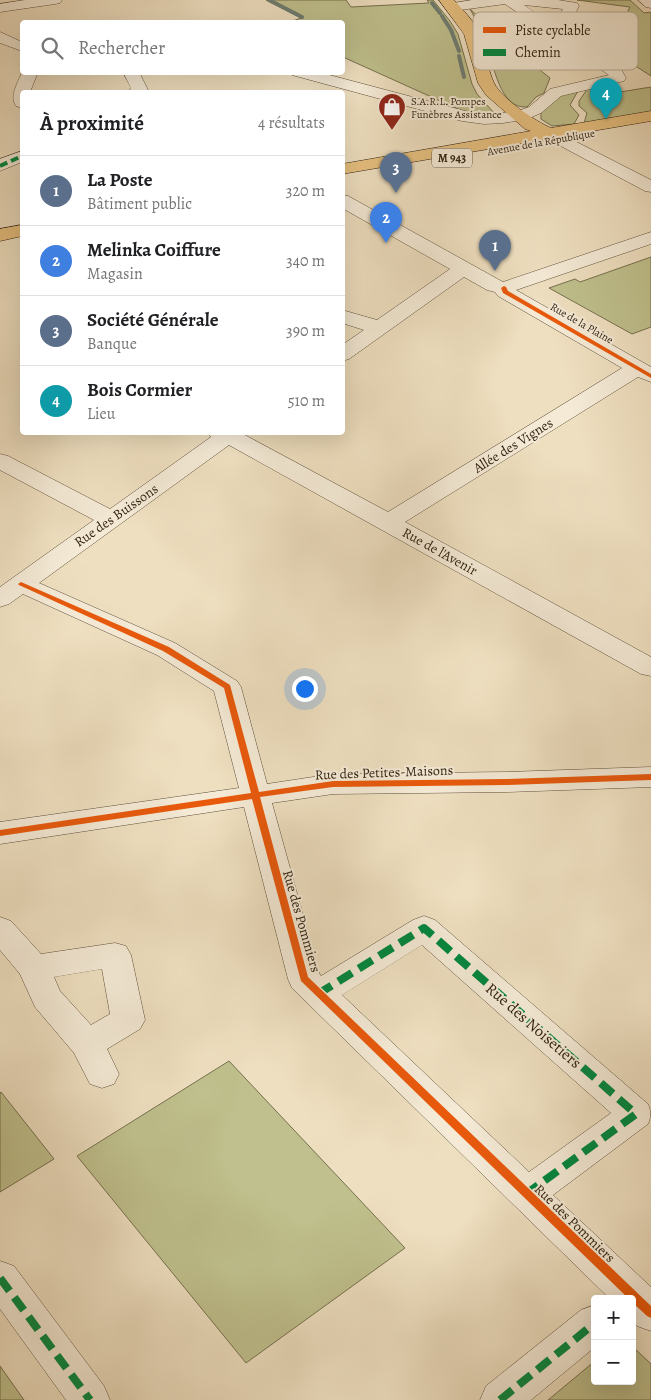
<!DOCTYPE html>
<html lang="fr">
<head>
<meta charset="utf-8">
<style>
  :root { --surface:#fff; --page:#f2f2f2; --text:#202124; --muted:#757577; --line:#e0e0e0; --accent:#8f2418 }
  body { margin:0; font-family:Alegreya,serif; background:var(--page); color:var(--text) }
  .controls { position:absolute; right:15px; bottom:15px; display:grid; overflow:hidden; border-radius:5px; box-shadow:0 5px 20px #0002 }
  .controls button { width:45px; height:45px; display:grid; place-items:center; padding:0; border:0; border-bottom:1px solid var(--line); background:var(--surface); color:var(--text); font:25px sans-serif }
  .you { position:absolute; left:304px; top:688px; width:18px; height:18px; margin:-12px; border:4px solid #fff; border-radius:50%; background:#1a73e8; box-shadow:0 0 0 8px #1a73e833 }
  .badge { display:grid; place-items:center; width:32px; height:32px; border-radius:50%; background:var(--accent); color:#fff; font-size:16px; font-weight:700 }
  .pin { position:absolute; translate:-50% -41px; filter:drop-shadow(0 1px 2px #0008) }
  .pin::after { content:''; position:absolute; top:26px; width:18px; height:15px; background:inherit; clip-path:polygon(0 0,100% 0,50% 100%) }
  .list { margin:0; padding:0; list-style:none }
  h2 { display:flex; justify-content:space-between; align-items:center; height:65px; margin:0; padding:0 20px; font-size:21px }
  h2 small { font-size:16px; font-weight:400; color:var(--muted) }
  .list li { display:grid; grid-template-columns:32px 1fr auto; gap:15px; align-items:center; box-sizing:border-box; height:70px; padding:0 20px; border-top:1px solid var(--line) }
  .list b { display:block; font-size:19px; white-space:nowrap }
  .list p { margin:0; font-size:16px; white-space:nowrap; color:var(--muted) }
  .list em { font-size:16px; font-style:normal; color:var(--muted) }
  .icon { flex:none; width:28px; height:28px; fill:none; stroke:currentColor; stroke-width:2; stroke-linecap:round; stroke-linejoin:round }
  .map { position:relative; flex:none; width:651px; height:1400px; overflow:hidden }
  .search { position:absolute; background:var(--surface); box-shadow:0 5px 20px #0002; left:20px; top:20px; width:325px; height:55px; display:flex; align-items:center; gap:12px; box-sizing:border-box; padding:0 18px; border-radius:5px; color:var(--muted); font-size:19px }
  .panel { position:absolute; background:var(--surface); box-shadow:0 5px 20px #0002; left:20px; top:90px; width:325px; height:345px; border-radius:5px }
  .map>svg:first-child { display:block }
</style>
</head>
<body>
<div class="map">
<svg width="651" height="1400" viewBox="0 0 651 1400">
  <rect width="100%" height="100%" fill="#eedfc0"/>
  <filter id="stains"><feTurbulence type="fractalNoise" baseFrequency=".004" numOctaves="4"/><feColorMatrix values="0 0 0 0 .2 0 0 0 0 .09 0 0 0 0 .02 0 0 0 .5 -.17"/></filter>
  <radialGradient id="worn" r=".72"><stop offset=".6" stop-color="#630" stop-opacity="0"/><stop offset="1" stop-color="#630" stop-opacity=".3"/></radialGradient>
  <g fill="#bfc08d" stroke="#76704e">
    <polygon points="266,0 346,0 351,7 429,3 427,0 433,0 450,21 458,34 472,84 477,94 495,114 469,114 343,57 342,22 290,22 301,18"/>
    <polygon points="577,0 630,0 644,13 651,12 651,76 586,34 594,14 625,17 630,7"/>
    <path d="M470 9 511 47 550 78 544 93 536 97 527 107C499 109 494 64 486 44 482 31 476 20 470 9Z"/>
    <polygon points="608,84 620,92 651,87 651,113 584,123 587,113 579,106 579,101 586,91 582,88"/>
    <polygon points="578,91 570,105 579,115 574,124 552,126 541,119 541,112 564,92"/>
    <polygon points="651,257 651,327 632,334 549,288 575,279 580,282"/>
    <polygon points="229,1061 405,1248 246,1363 77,1156"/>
    <polygon points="1,1092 54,1159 0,1192 0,1093"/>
    <polygon points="632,1346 651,1364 651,1400 548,1400 595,1361 595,1381 632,1381"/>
    <polygon points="0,1366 24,1400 0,1400"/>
  </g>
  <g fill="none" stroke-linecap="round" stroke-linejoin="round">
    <g stroke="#6e7d72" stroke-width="4">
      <polyline points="269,0 302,17"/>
      <polyline points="432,3 440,13"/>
      <polyline points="442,16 451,30 459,51"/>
      <polyline points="459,56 464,77"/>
    </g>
    <defs>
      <g id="minor">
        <polygon points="25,0 62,0 60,3 55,4 0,12 0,4"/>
        <path d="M472 0H558L577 3 579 6 565 33 621 69 626 78 624 81 561 96 541 113 527 119 503 123 484 124 462 121 292 75 290 72H318L469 112 493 114 518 111 529 107 550 89 609 75 505 4 453 11 448 10 446 7 448 4ZM524 5 563 9 553 25Z"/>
        <polygon points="638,0 651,0 651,8 646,7"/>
        <polygon points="0,32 22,42 22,51 0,43"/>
        <path d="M22 72H38L30 92H22V108L16 106C9 96 18 83 22 72Z"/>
        <polygon points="123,72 139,72 148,90 146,92 127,92 131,88"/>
        <polygon points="561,134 651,180 651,192 645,191 555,143 553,139 555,135"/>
        <polygon points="22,151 22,162 0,171 0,159"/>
        <path d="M342 195 348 196 503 282 651 232V244L516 290 651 367V382L638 377 405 522 651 657V676L641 674 229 445 39 583 175 643 237 681 241 687 267 784 333 774 507 772 651 767V787L507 792 333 794 272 803 319 973 321 976 413 920 424 916 435 920 648 1104C651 1111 651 1117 648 1124L553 1195 651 1287V1331L637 1326 632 1321V1299H610L292 988 288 979 244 807 0 844V822L239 788 214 691 157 655 23 594 9 604 0 607V587L94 520 0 470V454L8 456 110 509 211 437 207 432H244L243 434 388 512 622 368 498 296 495 292 487 290 464 277 349 359 342 361V345L364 330 342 323V310L377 320 450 269 342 208ZM422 945 611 1113 529 1172 342 995Z"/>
        <path d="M0 917 11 921 41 954 115 943 126 946 131 955 145 1020 140 1029 107 1049 119 1074 114 1084 102 1088 90 1084 74 1053 35 1007 20 974 0 950ZM102 969 110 1014 91 1025 60 991 54 977Z"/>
        <polygon points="0,1261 14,1266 104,1386 110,1400 66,1400 0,1309"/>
        <polygon points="595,1305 595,1347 531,1400 480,1400 486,1386 581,1310"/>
      </g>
      <g id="major">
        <path d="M439 0H454C463 10 474 21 480 34 486 49 487 68 494 83 502 99 535 121 551 128L651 111V121L563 136 561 140 555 141 547 139 342 174V164L531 131 525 129 486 95 478 83 464 34Z"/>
        <polygon points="22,225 22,236 0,241 0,229"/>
      </g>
    </defs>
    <use href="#minor" stroke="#5e4f3a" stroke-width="1"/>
    <use href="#major" stroke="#2e1f0e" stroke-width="1"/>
    <use href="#minor" fill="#f4ead6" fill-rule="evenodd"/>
    <use href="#major" fill="#e7c080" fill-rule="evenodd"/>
    <polyline stroke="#00873e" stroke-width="4" stroke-dasharray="8 4" stroke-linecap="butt" points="0,166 22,156"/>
    <g stroke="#00873e" stroke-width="8" stroke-dasharray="16 8" stroke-linecap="butt">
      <polyline points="318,994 424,928 636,1114 526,1194"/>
      <polyline points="0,1278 90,1400"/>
      <polyline points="500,1400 595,1323"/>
    </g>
    <defs>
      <g id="cycleway">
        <polygon points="504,286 506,287 508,291 651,374 651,378 503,293 501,288"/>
        <polygon points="21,582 169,647 230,685 259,792 333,781 507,779 651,774 651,780 507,785 333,787 260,797 308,977 651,1306 651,1318 647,1316 632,1302 632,1299 629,1299 301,981 252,799 0,836 0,830 251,793 224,688 163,651 19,585 18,584"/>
      </g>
    </defs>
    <use href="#cycleway" stroke="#f4ead6" stroke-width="3"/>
    <use href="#cycleway" fill="#e8590c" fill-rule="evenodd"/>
  </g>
  <defs>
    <symbol id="shop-pin" viewBox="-11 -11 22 30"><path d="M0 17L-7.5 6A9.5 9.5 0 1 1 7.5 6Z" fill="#8f2418" stroke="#f4ead6"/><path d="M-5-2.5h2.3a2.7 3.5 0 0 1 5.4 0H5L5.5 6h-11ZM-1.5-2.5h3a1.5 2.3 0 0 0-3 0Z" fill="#fff"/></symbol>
  </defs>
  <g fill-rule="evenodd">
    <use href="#shop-pin" x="376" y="91" width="32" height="43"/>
  </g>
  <g text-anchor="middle" stroke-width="4" stroke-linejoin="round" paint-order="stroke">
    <g font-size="11" fill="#2e1f0e" stroke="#f4ead6" text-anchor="start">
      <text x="411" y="105">S.A.R.L. Pompes<tspan x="411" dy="13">Funèbres Assistance</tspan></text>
    </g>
    <g font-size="11" fill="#2e1f0e" stroke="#f4ead6">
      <text transform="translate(541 142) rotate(-10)" y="4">Avenue de la République</text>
      <text transform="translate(582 323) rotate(30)" y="4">Rue de la Plaine</text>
    </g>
    <rect fill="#f4ead6" stroke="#695c4a" stroke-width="1" x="432" y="148.5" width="40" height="19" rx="4"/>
    <g font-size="12" font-weight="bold" fill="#2e1f0e">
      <text x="452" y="162">M 943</text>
    </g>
    <g font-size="14" fill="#2e1f0e" stroke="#f4ead6">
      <text transform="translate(513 445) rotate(-32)" y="5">Allée des Vignes</text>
      <text transform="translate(116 515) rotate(-35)" y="5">Rue des Buissons</text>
      <text transform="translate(440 551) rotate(29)" y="5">Rue de l'Avenir</text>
      <text transform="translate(384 772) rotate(-2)" y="5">Rue des Petites-Maisons</text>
      <text transform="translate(302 921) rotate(74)" y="5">Rue des Pommiers</text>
      <text transform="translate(575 1223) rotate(44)" y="5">Rue des Pommiers</text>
    </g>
    <g font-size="16" fill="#2e1f0e" stroke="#f4ead6">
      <text transform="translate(534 1025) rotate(41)" y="6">Rue des Noisetiers</text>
    </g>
  </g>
  <rect x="473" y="12" width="165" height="58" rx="8" fill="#f4ead6" stroke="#b9ad9a" stroke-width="1"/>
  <rect x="483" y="27" width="23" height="6" fill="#e8590c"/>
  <rect x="483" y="49" width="23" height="7" fill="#00873e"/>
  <g font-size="14" fill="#2e1f0e">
    <text x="515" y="35">Piste cyclable</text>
    <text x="515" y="57">Chemin</text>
  </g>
  <rect width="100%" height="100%" filter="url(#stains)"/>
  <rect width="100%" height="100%" fill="url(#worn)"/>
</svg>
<div class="controls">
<button>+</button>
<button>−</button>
</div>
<div class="you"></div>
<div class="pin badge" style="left:495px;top:271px;background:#5c6f8a">1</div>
<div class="pin badge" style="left:386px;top:243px;background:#3f7fe0">2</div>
<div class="pin badge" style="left:396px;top:193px;background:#5c6f8a">3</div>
<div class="pin badge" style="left:606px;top:119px;background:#0f9aa8">4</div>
<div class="search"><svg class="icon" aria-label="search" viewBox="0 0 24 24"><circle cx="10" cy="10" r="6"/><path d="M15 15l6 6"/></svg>Rechercher</div>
<section class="panel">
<h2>À proximité<small>4 résultats</small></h2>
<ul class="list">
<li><span class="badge" style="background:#5c6f8a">1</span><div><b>La Poste</b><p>Bâtiment public</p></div><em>320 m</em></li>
<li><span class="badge" style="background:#3f7fe0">2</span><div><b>Melinka Coiffure</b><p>Magasin</p></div><em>340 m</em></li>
<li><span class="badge" style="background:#5c6f8a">3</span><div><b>Société Générale</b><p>Banque</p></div><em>390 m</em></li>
<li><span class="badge" style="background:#0f9aa8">4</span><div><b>Bois Cormier</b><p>Lieu</p></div><em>510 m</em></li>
</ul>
</section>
</div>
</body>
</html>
